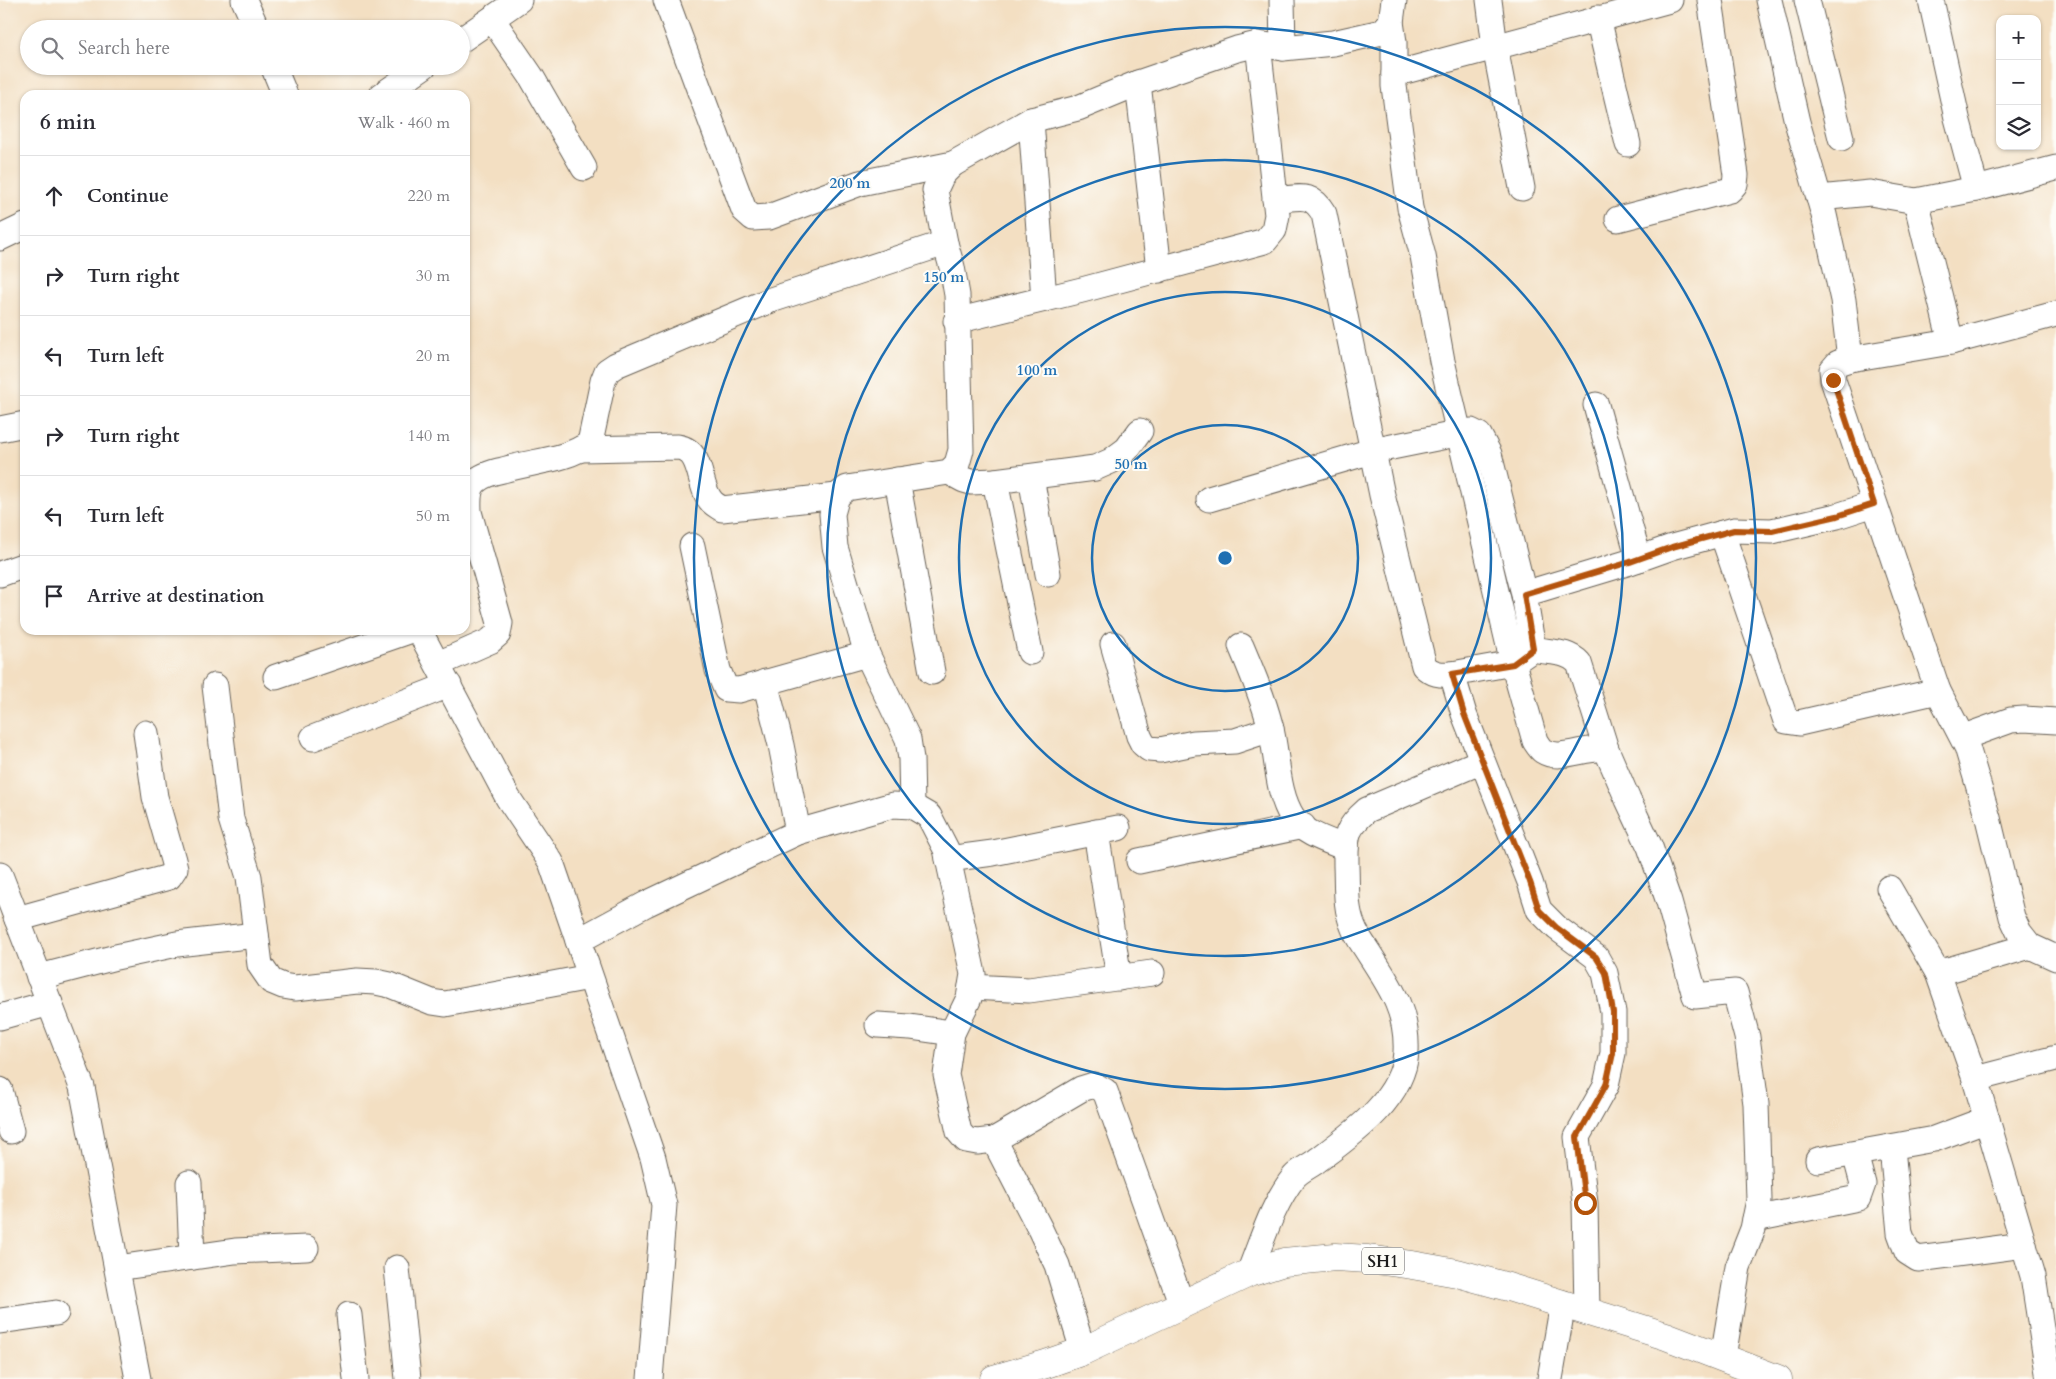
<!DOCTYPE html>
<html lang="en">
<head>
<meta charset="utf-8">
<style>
  :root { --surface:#fff; --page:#f7f7f7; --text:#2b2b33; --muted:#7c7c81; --line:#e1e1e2 }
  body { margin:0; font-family:Cardo,serif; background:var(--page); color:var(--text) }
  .controls { position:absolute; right:15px; top:15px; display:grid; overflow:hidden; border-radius:10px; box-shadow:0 1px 4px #0004 }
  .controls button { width:45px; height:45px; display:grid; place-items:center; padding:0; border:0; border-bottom:1px solid var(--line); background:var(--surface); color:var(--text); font:25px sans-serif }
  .stop { position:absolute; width:15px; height:15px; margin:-11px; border:4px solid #b45309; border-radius:50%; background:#fff }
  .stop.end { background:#b45309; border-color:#fff; box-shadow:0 1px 5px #0008 }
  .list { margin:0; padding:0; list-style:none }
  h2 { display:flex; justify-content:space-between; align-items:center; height:65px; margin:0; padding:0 20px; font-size:21px }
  h2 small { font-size:16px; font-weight:400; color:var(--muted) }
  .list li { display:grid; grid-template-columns:32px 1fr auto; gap:15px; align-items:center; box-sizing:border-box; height:80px; padding:0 20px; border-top:1px solid var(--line) }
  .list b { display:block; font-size:19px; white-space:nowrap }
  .list em { font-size:16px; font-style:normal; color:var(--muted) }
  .icon { flex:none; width:28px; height:28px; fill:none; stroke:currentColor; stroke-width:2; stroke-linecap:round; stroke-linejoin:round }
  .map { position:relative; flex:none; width:2056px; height:1379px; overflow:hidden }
  .search { position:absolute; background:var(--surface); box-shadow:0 1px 4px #0004; left:20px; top:20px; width:450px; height:55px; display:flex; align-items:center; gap:12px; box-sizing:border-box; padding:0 18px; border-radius:28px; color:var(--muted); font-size:19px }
  .panel { position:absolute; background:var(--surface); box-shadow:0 1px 4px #0004; left:20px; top:90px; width:450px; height:545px; border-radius:15px }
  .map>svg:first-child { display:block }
</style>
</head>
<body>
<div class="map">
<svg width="2056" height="1379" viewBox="0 0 2056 1379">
  <rect width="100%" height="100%" fill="#fdfcf7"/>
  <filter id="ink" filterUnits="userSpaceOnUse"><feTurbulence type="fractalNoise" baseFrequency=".02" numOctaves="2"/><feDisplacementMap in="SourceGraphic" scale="10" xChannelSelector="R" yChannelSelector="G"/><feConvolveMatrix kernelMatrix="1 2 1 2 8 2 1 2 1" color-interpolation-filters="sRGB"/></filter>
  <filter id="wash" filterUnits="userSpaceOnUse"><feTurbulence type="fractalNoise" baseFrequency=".0096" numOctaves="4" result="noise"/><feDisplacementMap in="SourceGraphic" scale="20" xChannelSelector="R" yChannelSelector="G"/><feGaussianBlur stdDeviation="1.12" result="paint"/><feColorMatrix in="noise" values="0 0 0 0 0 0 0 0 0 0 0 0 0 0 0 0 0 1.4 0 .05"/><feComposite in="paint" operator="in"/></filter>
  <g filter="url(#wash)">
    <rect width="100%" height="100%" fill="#f3dfc2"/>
  </g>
  <g filter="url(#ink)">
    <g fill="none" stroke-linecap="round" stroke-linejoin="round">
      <defs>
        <g id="minor">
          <polyline points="244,0 257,29"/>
          <polyline points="666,0 744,210 753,218 769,217 860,183 953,164"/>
          <polyline points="1282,0 1283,48"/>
          <polyline points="1489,0 1495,47 1522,188"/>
          <polyline points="1769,0 1797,122 1824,215 1843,300 1850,359"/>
          <polyline points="1807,0 1841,138"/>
          <polyline points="1931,0 1957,118 1976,189"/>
          <polyline points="1598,18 1628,144"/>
          <polyline points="492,19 531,76 584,168"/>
          <path d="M1391 22 1394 42V86L1410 208 1423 256 1442 361 1513 663 1535 741C1537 744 1540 749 1543 751 1560 762 1586 746 1606 749L1628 800 1650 847 1669 902 1695 996 1735 992 1747 1037 1756 1104 1759 1200 1753 1229 1738 1267 1723 1357"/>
          <polyline points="461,40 519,0"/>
          <polyline points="273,66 285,95"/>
          <polyline points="1394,74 1670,0"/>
          <polyline points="1138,83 1159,270"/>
          <polyline points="382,95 424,66"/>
          <polyline points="1031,120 1044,299"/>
          <polyline points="1819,198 1870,193 1916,201"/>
          <polyline points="1618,219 1730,190 1735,184 1736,175 1710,0"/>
          <polyline points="0,238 25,226"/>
          <polyline points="2056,314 1951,342 1850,359 1838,363 1832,370 1833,380 1938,691 1967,747 1988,818 2012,917 2019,932 2030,946 2056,958"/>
          <polyline points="956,321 1082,290 1265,241 1274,230 1277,215 1258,44"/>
          <polyline points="1951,342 1916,201 1976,189 2056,168"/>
          <polyline points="1596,405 1639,559"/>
          <polyline points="0,429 25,424"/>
          <path d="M581 449 678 447C704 451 697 486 712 502 715 505 719 507 722 509L837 496"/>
          <polyline points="949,472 964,480 971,482 995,481 1095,468 1111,461 1127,449 1140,431"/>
          <polyline points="1031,477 1048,574"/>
          <polyline points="897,480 932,672"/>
          <polyline points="995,481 1030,652"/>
          <path d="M1209 499 1372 451 1471 431 1479 435 1489 454 1524 594 1533 649 1513 663 1452 674C1440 675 1432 674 1424 666L1382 495 1324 214C1311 191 1299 198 1275 200"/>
          <polyline points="1722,533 1786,721 1799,723 1938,691"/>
          <polyline points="692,546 718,670 726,689 739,690 867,654"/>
          <polyline points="0,574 25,565"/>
          <polyline points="1524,594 1630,562 1672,547 1734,530 1772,531 1837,516 1874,504"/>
          <polyline points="419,630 508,798 551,862 653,1158 664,1205 650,1379"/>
          <polyline points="1113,644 1139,736 1143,744 1149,749 1160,750 1194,743 1235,741 1271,729"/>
          <path d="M1241 646C1252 672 1263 698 1270 725 1278 755 1276 792 1293 818 1304 834 1329 841 1346 848"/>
          <path d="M1533 649C1549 653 1567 650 1579 663L1606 749"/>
          <path d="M438 664 490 641 498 634 500 623 469 512C469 502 467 490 475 482 482 475 493 472 503 470 531 461 566 461 590 443L603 381 607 371 616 365 771 300 945 243"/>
          <polyline points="1452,674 1464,714 1530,882 1539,910 1557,928 1596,957 1605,973 1613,1012 1613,1053 1606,1085 1577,1137 1585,1203 1587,1311"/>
          <polyline points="276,677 412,630"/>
          <polyline points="765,682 781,745 798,832"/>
          <polyline points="215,686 231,819 249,877 260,965 271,981 283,986 295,988 357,981 376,982 390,985 432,1002 445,1004 590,977"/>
          <polyline points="1964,737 2011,720 2024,719 2056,721"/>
          <polyline points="313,738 449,685"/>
          <polyline points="912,806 911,759 908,739 867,654 835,547 832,514 837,496 847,488 949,472 957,464 961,450 957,295 952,267 945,243 935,190 942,175 953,164 1031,120 1078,108 1138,83 1237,49 1258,44 1283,48 1333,43 1382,32 1391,22 1394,0"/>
          <polyline points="1096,832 1119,978"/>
          <polyline points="948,859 993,853 1118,828"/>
          <polyline points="1139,861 1303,826"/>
          <polyline points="0,875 82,1087 138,1379"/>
          <polyline points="1889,888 1938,973 1975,1079 2033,1276 2049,1379"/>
          <polyline points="17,919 169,877 175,868 173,860 155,797 146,733"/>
          <polyline points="578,941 646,904 798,832 893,805 912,806 929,816 946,849 973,974 969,998 952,1033 946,1075 959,1132 966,1140 977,1142 994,1140 1081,1089 1094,1085 1105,1091 1182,1305"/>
          <polyline points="1938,973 2030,946"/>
          <polyline points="39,977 116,957 177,944 256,935"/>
          <polyline points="971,987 1029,990 1152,973"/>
          <polyline points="0,1017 50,1003"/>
          <polyline points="878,1025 910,1027 952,1033"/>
          <polyline points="1975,1079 2056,1058"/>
          <polyline points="0,1090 11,1131"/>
          <polyline points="994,1140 1040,1229 1057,1265 1083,1351"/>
          <polyline points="1892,1148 1900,1233 1907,1252 1918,1259 2024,1245"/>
          <polyline points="1818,1160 1934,1139 1987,1119"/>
          <polyline points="189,1183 192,1257"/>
          <polyline points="1755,1219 1858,1198 1863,1184 1855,1154"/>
          <polyline points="117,1268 235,1251 306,1248"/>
          <polyline points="397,1268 408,1379"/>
          <path d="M1249 1273C1262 1241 1272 1205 1294 1177 1299 1171 1308 1167 1315 1162 1351 1135 1403 1100 1406 1052 1408 1010 1389 985 1368 952 1363 944 1356 935 1353 926 1345 907 1347 886 1346 866 1346 836 1344 830 1367 810L1482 761"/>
          <polyline points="349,1315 356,1379"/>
          <polyline points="0,1321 56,1313"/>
          <polyline points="1550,1379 1563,1303"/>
        </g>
        <polyline id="major" points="994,1379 1046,1364 1083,1351 1249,1273 1284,1262 1335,1257 1368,1259 1412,1265 1457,1273 1508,1287 1666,1336 1778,1379"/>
      </defs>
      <use href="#minor" stroke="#676056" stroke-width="27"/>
      <use href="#major" stroke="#676056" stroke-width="29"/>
      <use href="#minor" stroke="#fff" stroke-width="25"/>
      <use href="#major" stroke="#fff" stroke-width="28"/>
    </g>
  </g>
  <g fill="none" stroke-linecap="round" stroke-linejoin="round" filter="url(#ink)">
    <polyline stroke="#b45309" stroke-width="6" points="1585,1203 1577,1137 1606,1085 1613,1053 1613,1012 1606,973 1596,957 1557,928 1539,910 1530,882 1464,714 1452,674 1513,664 1533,649 1524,594 1630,562 1672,547 1734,530 1772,531 1837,516 1874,504 1833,380"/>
  </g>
  <g fill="none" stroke="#1f6fb2" stroke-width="2.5">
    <circle cx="1225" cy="558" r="133"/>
    <circle cx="1225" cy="558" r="266"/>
    <circle cx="1225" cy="558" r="398"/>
    <circle cx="1225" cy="558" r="531"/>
  </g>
  <g text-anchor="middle" stroke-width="4" stroke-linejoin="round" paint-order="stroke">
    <rect fill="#fdfcf7" stroke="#605f5e" stroke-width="1" x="1362" y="1247.5" width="42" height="27" rx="4"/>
    <g font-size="16" font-weight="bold" fill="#1c1c1c">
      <text x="1383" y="1267">SH1</text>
    </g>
  </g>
  <circle cx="1225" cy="558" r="8" fill="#1f6fb2" stroke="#fdfcf7" stroke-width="2.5"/>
  <g font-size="15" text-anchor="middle" font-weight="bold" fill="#1f6fb2" stroke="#fdfcf7" stroke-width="4" stroke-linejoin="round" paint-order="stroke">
    <text x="850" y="188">200 m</text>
    <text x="944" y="282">150 m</text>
    <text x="1037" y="375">100 m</text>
    <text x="1131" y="469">50 m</text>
  </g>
</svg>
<div class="controls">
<button>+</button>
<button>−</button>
<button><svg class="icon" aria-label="layers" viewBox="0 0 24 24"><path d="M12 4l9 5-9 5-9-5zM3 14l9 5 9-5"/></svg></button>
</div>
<div class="stop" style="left:1585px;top:1203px"></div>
<div class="stop end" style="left:1833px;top:380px"></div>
<div class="search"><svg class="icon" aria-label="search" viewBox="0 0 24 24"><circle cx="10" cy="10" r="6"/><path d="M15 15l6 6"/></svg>Search here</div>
<section class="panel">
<h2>6 min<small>Walk · 460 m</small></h2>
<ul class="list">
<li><svg class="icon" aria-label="ahead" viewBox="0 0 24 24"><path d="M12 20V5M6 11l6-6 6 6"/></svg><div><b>Continue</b></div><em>220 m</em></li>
<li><svg class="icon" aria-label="right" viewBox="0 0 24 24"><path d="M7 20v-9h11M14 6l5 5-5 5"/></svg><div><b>Turn right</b></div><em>30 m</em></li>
<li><svg class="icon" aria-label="left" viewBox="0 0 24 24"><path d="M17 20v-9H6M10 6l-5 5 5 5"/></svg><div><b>Turn left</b></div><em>20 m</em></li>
<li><svg class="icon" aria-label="right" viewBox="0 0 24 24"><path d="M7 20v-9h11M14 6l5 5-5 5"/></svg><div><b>Turn right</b></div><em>140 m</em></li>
<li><svg class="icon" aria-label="left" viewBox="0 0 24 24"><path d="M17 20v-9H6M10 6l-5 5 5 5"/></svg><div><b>Turn left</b></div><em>50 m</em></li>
<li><svg class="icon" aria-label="arrive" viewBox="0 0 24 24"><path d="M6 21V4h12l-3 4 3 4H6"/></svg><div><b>Arrive at destination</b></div></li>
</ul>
</section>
</div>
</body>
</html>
